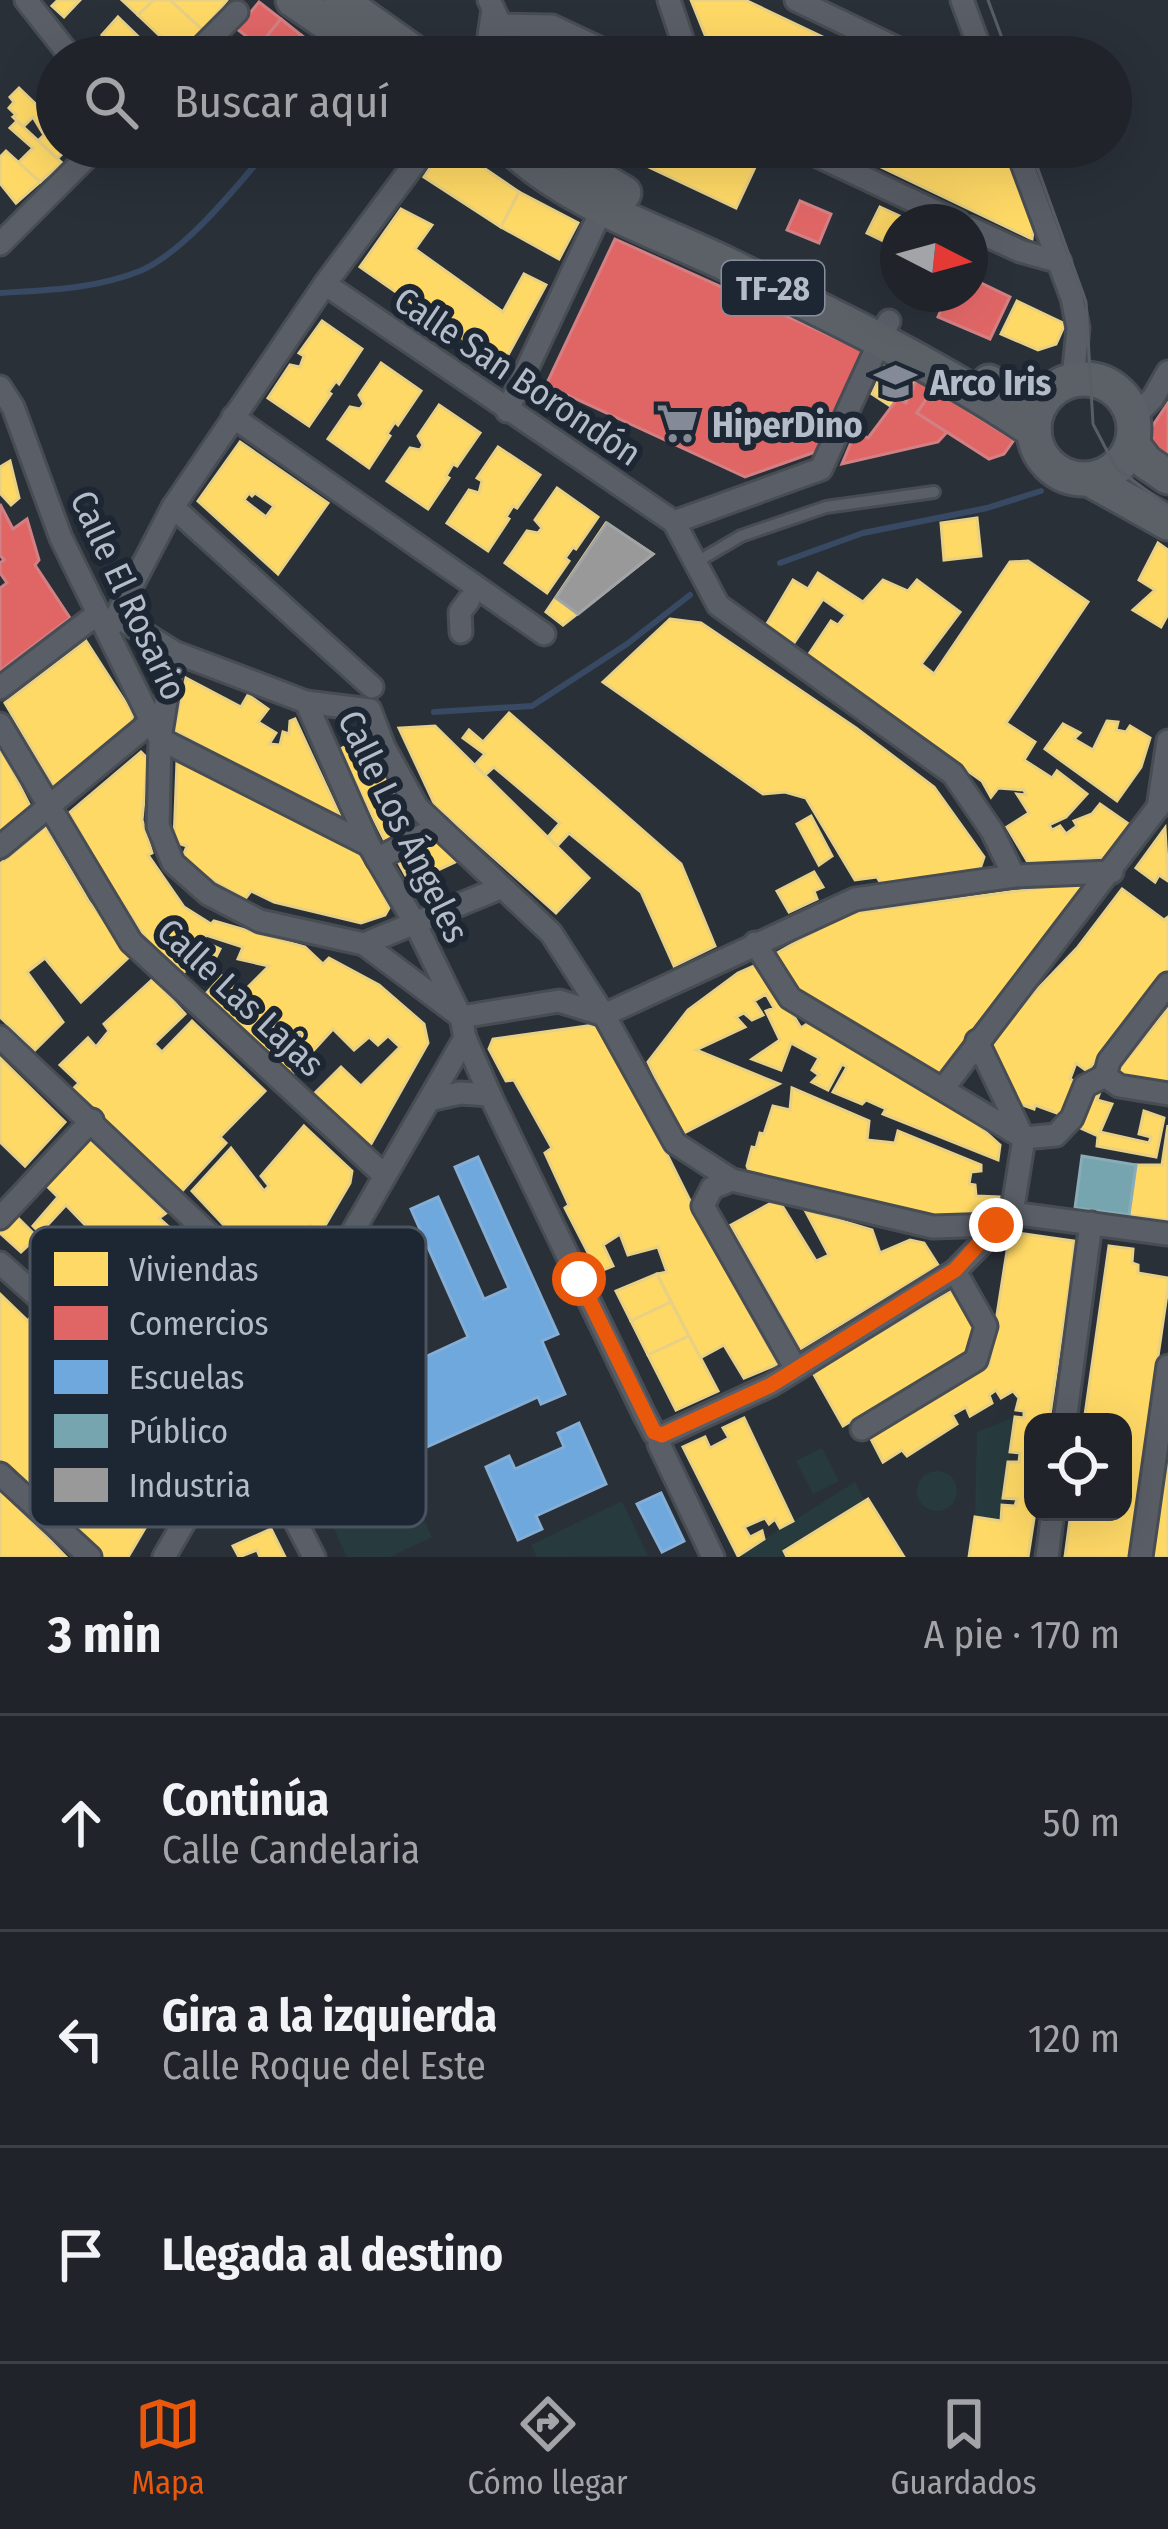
<!DOCTYPE html>
<html lang="es">
<head>
<meta charset="utf-8">
<style>
  :root { --surface:#20242a; --page:#282c32; --text:#f1f3f6; --muted:#a2a4a8; --line:#3d4147; --accent:#ea580c }
  body { margin:0; font-family:"Fira Sans Condensed",sans-serif; background:var(--page); color:var(--text) }
  .controls { position:absolute; right:36px; bottom:36px; display:grid; overflow:hidden; border-radius:24px; box-shadow:0 12px 48px #0002 }
  .controls button { width:108px; height:108px; display:grid; place-items:center; padding:0; border:0; border-bottom:3px solid var(--line); background:var(--surface); color:var(--text); font:60px sans-serif }
  .compass { position:absolute; left:880px; top:204px; width:108px; height:108px; border-radius:50%; background:var(--surface); box-shadow:0 12px 48px #0002; rotate:96deg }
  .stop { position:absolute; width:36px; height:36px; margin:-27px; border:9px solid #ea580c; border-radius:50%; background:#fff }
  .stop.end { background:#ea580c; border-color:#fff; box-shadow:0 3px 12px #0008 }
  .list { margin:0; padding:0; list-style:none }
  h2 { display:flex; justify-content:space-between; align-items:center; height:156px; margin:0; padding:0 48px; font-size:51px }
  h2 small { font-size:39px; font-weight:400; color:var(--muted) }
  .list li { display:grid; grid-template-columns:78px 1fr auto; gap:36px; align-items:center; box-sizing:border-box; height:216px; padding:0 48px; border-top:3px solid var(--line) }
  .list b { display:block; font-size:45px; white-space:nowrap }
  .list p { margin:0; font-size:39px; white-space:nowrap; color:var(--muted) }
  .list em { font-size:39px; font-style:normal; color:var(--muted) }
  .icon { flex:none; width:66px; height:66px; fill:none; stroke:currentColor; stroke-width:2; stroke-linecap:round; stroke-linejoin:round }
  .map { position:relative; flex:none; width:1168px; height:1557px; overflow:hidden }
  .search { position:absolute; background:var(--surface); box-shadow:0 12px 48px #0002; left:36px; right:36px; top:36px; height:132px; display:flex; align-items:center; gap:30px; box-sizing:border-box; padding:0 42px; border-radius:66px; color:var(--muted); font-size:45px }
  .sheet { height:804px; background:var(--surface) }
  nav { display:flex; justify-content:space-around; align-items:center; box-sizing:border-box; height:168px; border-top:3px solid var(--line); background:var(--surface); font-size:33px; color:var(--muted) }
  nav a { display:grid; justify-items:center; gap:6px }
  nav .on { color:var(--accent) }
  .map>svg:first-child { display:block }
</style>
</head>
<body>
<div class="map">
<svg width="1168" height="1557" viewBox="0 0 1168 1557">
  <rect width="100%" height="100%" fill="#2a3038"/>
  <g fill="#273a3e">
    <polygon points="367,1397 432,1537 390,1557 347,1557 290,1434"/>
    <polygon points="1015,1417 1001,1521 975,1517 977,1432"/>
    <polygon points="822,1448 839,1481 813,1494 796,1461"/>
    <circle cx="937" cy="1491" r="20"/>
    <polygon points="855,1482 865,1501 784,1548 788,1557 742,1557 741,1554"/>
    <polygon points="622,1501 648,1556 537,1557 531,1545"/>
  </g>
  <g fill="#ffd966" stroke="#e8d084" stroke-width="3" fill-rule="evenodd">
    <polygon points="58,0 80,0 64,17 52,6"/>
    <polygon points="122,0 154,0 138,15"/>
    <polygon points="154,0 170,0 203,30 179,54 138,15"/>
    <polygon points="170,0 227,0 203,30"/>
    <polygon points="691,0 745,0 865,57 797,57 788,51 785,57 714,57"/>
    <polygon points="118,17 148,46 141,54 144,57 117,57 112,52 116,48 102,35"/>
    <polygon points="229,39 248,56 250,57 216,55"/>
    <polygon points="19,88 49,117 44,122 51,130 57,125 57,147 69,147 57,159 38,141 44,135 33,117 23,127 13,117 16,115 9,108 14,102 10,97"/>
    <polygon points="17,121 62,163 40,182 18,163 33,148 10,128"/>
    <polygon points="444,147 453,147 519,192 501,227 424,177"/>
    <polygon points="606,147 761,147 764,148 736,208"/>
    <polygon points="839,147 900,147 910,153 913,147 1007,147 1034,223 1032,239"/>
    <polygon points="6,151 40,182 16,203 0,183 0,157"/>
    <polygon points="519,192 578,223 559,259 501,227"/>
    <polygon points="880,207 913,222 898,222 898,248 867,233"/>
    <polygon points="401,209 432,225 415,249 503,312 524,274 546,285 502,366 360,267"/>
    <polygon points="1017,301 1065,324 1056,344 1038,350 1001,334"/>
    <polygon points="322,321 362,349 339,384 336,381 328,392 331,394 309,426 268,398 290,365 300,367 304,356 299,353"/>
    <polygon points="381,363 421,391 398,425 395,422 387,434 390,436 369,468 328,439 350,407 360,409 364,404 359,395"/>
    <polygon points="885,366 917,379 906,403 898,398 892,407 872,394"/>
    <polygon points="439,405 480,433 457,466 453,464 446,476 449,478 428,509 387,481 410,448 420,450 423,445 418,436"/>
    <path d="M240 442 328 503 278 574 198 501ZM249 493 252 496 255 493 274 506 266 517 244 500Z"/>
    <polygon points="498,447 540,475 517,508 513,506 506,517 509,519 488,551 447,523 469,490 479,493 482,481 477,478"/>
    <polygon points="10,461 19,498 11,505 0,493 0,467"/>
    <polygon points="557,488 598,517 576,549 573,547 565,558 569,561 547,593 505,563 527,531 538,533 542,528 535,520"/>
    <polygon points="977,518 981,556 944,560 941,523"/>
    <polygon points="606,523 653,554 563,625 546,612"/>
    <polygon points="1158,543 1168,550 1168,614 1161,627 1133,610 1155,590 1139,580"/>
    <polygon points="1028,561 1088,602 1006,723 1035,742 1024,760 1052,778 1057,771 1087,794 1066,817 1049,825 1052,830 1060,826 1066,834 1077,826 1074,821 1092,814 1100,804 1133,827 1108,857 1029,864 1007,827 1029,813 1017,794 1026,795 1024,790 998,788 991,797 982,781 807,657 831,621 838,625 846,615 823,599 792,646 765,627 793,580 808,589 818,573 863,602 883,580 908,591 917,580 960,612 921,664 934,674 1010,562"/>
    <polygon points="670,619 701,623 856,728 934,787 984,857 980,869 882,885 877,877 855,880 806,798 785,792 763,794 603,682"/>
    <polygon points="86,641 133,714 130,729 55,788 5,703"/>
    <polygon points="186,678 241,707 248,695 268,709 258,722 276,733 269,744 280,745 283,732 289,734 290,721 295,719 340,816 335,821 174,730"/>
    <polygon points="509,713 681,864 715,946 674,966 641,892 569,833 557,846 548,837 560,823 494,767 485,775 475,765 485,754 463,738 469,730 483,742"/>
    <polygon points="1107,721 1118,722 1116,730 1126,732 1130,726 1150,738 1141,767 1117,801 1045,749 1063,724 1080,733 1074,739 1093,750"/>
    <polygon points="435,726 589,878 556,913 435,805 399,728"/>
    <polygon points="366,734 416,830 386,843 339,750"/>
    <polygon points="0,747 31,808 0,832"/>
    <polygon points="141,752 148,759 142,820 152,853 148,855 184,907 211,924 214,921 305,947 323,964 329,958 379,985 424,1024 428,1043 371,1144 366,1147 310,1098 341,1067 361,1086 400,1047 388,1036 378,1045 369,1037 354,1050 333,1029 289,1077 204,996 222,976 242,993 269,966 238,959 243,947 206,935 203,941 220,949 213,963 195,954 183,974 154,950 107,880 69,813"/>
    <polygon points="182,757 225,784 364,852 389,908 385,915 361,923 274,902 251,891 245,899 189,866 182,859 187,846 174,842 177,761"/>
    <polygon points="811,816 832,856 819,865 797,824"/>
    <polygon points="45,827 89,902 131,955 81,1002 45,958 27,972 63,1022 35,1050 0,1017 0,864"/>
    <polygon points="1165,828 1168,881 1159,875 1155,882 1136,868"/>
    <polygon points="438,836 464,858 410,883 395,856"/>
    <polygon points="814,872 823,887 814,891 817,899 789,912 777,891"/>
    <polygon points="1084,882 1088,891 936,1079 792,991 770,957 846,914"/>
    <polygon points="1122,889 1164,920 1168,917 1168,976 1087,1071 1076,1063 1070,1079 1081,1084 1068,1117 1035,1105 1034,1109 1020,1104 988,1041 1078,947"/>
    <polygon points="761,963 801,1028 813,1020 970,1118 1000,1145 998,1160 883,1114 886,1109 866,1100 862,1104 833,1092 847,1067 842,1064 828,1090 812,1082 819,1075 812,1070 819,1058 791,1043 781,1070 752,1059 780,1040 766,1011 774,1008 766,994 754,1001 763,1015 752,1020 744,1013 736,1017 745,1027 696,1050 779,1084 682,1134 648,1062 688,1010 738,973"/>
    <polygon points="153,979 185,1014 154,1044 162,1052 192,1021 265,1091 220,1137 226,1143 181,1192 73,1089 79,1083 60,1065 88,1038 96,1047 109,1031 104,1024"/>
    <polygon points="1168,1009 1168,1084 1118,1080 1115,1074"/>
    <polygon points="602,1024 716,1253 778,1364 744,1378 724,1345 700,1358 657,1274 667,1272 658,1247 628,1255 620,1234 603,1245 613,1266 598,1272 565,1208 569,1205 545,1153 552,1148 514,1080 506,1081 489,1049 493,1039"/>
    <polygon points="0,1058 65,1122 25,1166 0,1142"/>
    <polygon points="1096,1085 1102,1086 1097,1100 1112,1104 1100,1132 1149,1143 1151,1137 1139,1134 1144,1111 1164,1118 1156,1157 1097,1146 1098,1136 1076,1126"/>
    <polygon points="792,1088 869,1121 867,1140 895,1143 898,1131 981,1165 981,1171 971,1172 969,1184 975,1185 976,1196 999,1197 998,1210 984,1221 926,1220 751,1176 747,1166 752,1147 756,1148 760,1133 764,1134 773,1106 790,1110"/>
    <polygon points="1168,1125 1168,1220 1129,1215 1136,1165 1162,1165"/>
    <polygon points="304,1126 352,1171 350,1183 319,1236 310,1225 293,1254 302,1262 291,1286 280,1285 192,1191 231,1148 264,1191 269,1186 261,1176"/>
    <polygon points="89,1138 166,1213 159,1218 180,1237 151,1267 145,1261 153,1249 142,1238 121,1260 157,1297 203,1249 267,1315 272,1327 242,1376 236,1371 208,1416 215,1422 208,1430 193,1422 172,1401 176,1396 97,1325 93,1329 73,1311 120,1261 66,1205 40,1233 33,1226 58,1197 44,1183"/>
    <polygon points="773,1202 781,1204 816,1261 829,1255 805,1210 872,1230 880,1253 910,1240 924,1243 938,1265 800,1349 731,1225"/>
    <polygon points="16,1216 37,1237 21,1252 0,1233"/>
    <polygon points="1010,1232 1074,1241 1072,1265 1049,1422 1033,1422 1035,1512 1028,1557 969,1557 975,1517 1001,1521 1002,1505 1015,1506 1017,1499 1003,1498 1008,1462 1019,1462 1020,1453 1010,1452 1015,1417 1024,1418 1024,1411 1016,1410 1019,1398 1013,1391 1001,1398 996,1390 989,1395 992,1403 970,1416 966,1407 952,1415 957,1424 907,1456 902,1450 883,1462 869,1435 989,1366"/>
    <polygon points="1109,1246 1133,1249 1132,1263 1138,1265 1138,1273 1168,1278 1168,1287 1129,1557 1065,1557 1071,1512 1123,1512 1123,1422 1084,1422"/>
    <polygon points="657,1274 671,1302 631,1321 616,1291"/>
    <polygon points="954,1290 979,1336 976,1346 843,1426 812,1371"/>
    <polygon points="0,1294 28,1321 34,1313 74,1349 68,1359 82,1377 87,1373 144,1431 177,1457 181,1467 128,1557 99,1557 0,1463"/>
    <polygon points="671,1302 689,1336 648,1355 631,1321"/>
    <polygon points="689,1336 718,1391 676,1410 648,1355"/>
    <polygon points="744,1418 793,1521 780,1528 775,1519 769,1524 765,1518 744,1527 750,1537 762,1531 764,1539 738,1556 683,1447 705,1437 710,1448 729,1438 723,1428"/>
    <polygon points="1168,1446 1168,1557 1152,1557"/>
    <polygon points="0,1489 29,1519 66,1557 0,1557"/>
    <polygon points="868,1499 904,1557 787,1557 784,1551"/>
    <polygon points="271,1529 285,1557 260,1557 257,1550 239,1557 233,1546"/>
  </g>
  <g fill="#e06666" stroke="#d38084" stroke-width="3">
    <polygon points="259,2 281,19 259,46 237,29"/>
    <polygon points="281,19 301,35 286,53 266,37"/>
    <polygon points="301,35 322,51 318,57 283,57"/>
    <polygon points="800,201 831,214 819,243 787,230"/>
    <polygon points="615,239 864,351 818,451 745,477 546,385"/>
    <polygon points="970,271 977,275 975,280 1010,297 990,339 938,317 948,294 970,294"/>
    <polygon points="917,379 933,389 917,413 947,432 938,442 842,464 855,433 868,438 898,398 906,403"/>
    <polygon points="933,389 1014,440 1004,454 989,459 917,413"/>
    <polygon points="1168,403 1168,463 1143,440"/>
    <polygon points="0,504 13,529 27,519 39,560 35,565 70,618 0,671 0,588 7,583 0,573 0,563 4,560 0,555"/>
  </g>
  <g fill="#6fa8dc" stroke="#84aed6" stroke-width="3">
    <polygon points="478,1157 558,1334 542,1341 565,1394 541,1404 538,1397 418,1451 423,1462 403,1472 340,1333 361,1324 384,1376 468,1337 411,1209 438,1197 484,1299 509,1288 455,1167"/>
    <polygon points="579,1423 606,1484 536,1516 542,1529 518,1540 486,1467 509,1456 515,1469 564,1447 558,1433"/>
    <polygon points="661,1493 684,1541 662,1552 637,1504"/>
  </g>
  <polygon fill="#76a5af" stroke="#89acb7" stroke-width="3" points="1082,1156 1136,1165 1129,1215 1075,1208"/>
  <polygon fill="#999" stroke="#a1a4a7" stroke-width="3" points="607,523 653,554 578,614 556,598"/>
  <g fill="none" stroke-linecap="round" stroke-linejoin="round">
    <g stroke="#384963" stroke-width="6">
      <path d="M0 293C48 290 95 289 140 271 185 252 238 185 270 147"/>
      <polyline points="780,563 863,533 987,508 1041,491"/>
      <polyline points="434,712 532,706 627,644 690,595"/>
    </g>
    <defs>
      <polyline id="lane" points="695,563 741,536 826,507 934,492"/>
      <g id="street">
        <polyline points="26,0 71,57"/>
        <polyline points="489,0 516,57"/>
        <polyline points="669,0 688,57"/>
        <polyline points="796,0 915,57"/>
        <polyline points="962,0 983,57"/>
        <polyline points="501,25 552,26 618,57"/>
        <polyline points="192,57 237,12"/>
        <polyline points="486,57 493,9"/>
        <polyline points="799,147 958,222"/>
        <polyline points="1016,147 1072,298 1078,328 1073,379"/>
        <polyline points="970,228 1020,251 1060,262"/>
        <polyline points="0,244 97,147"/>
        <polyline points="325,284 674,522 718,605 953,774 992,831 1014,876"/>
        <polyline points="0,387 13,407 61,538 160,739 158,826 173,863 208,894 260,921 364,944 456,1013"/>
        <polyline points="507,411 603,207"/>
        <polyline points="233,417 544,634"/>
        <polyline points="1133,418 1153,398 1168,372"/>
        <polyline points="173,507 372,687"/>
        <polyline points="674,522 821,469 889,321"/>
        <polyline points="118,617 174,652 306,702 369,845 416,925 461,1017 465,1038 490,1095 644,1414 654,1433 663,1435"/>
        <polyline points="111,626 173,507 325,284 427,147"/>
        <polyline points="461,632 460,612 469,600"/>
        <polyline points="174,652 160,739 369,845"/>
        <polyline points="0,688 96,615"/>
        <polyline points="306,702 370,710 384,747 417,807 551,933 604,1015 675,1143 732,1180 933,1227 996,1225"/>
        <polyline points="0,724 131,942 385,1176"/>
        <polyline points="1158,808 1168,741"/>
        <polyline points="0,847 152,721"/>
        <polyline points="377,859 438,827"/>
        <polyline points="755,943 790,998 1024,1138"/>
        <polyline points="364,944 500,888"/>
        <polyline points="604,1015 855,899 1014,876 1112,872"/>
        <polyline points="461,1017 559,1001 604,1015"/>
        <polyline points="0,1037 301,1321"/>
        <polyline points="977,1041 1023,1137"/>
        <polyline points="1105,1076 1109,1061 1168,984"/>
        <polyline points="1105,1076 1119,1086 1168,1094"/>
        <polyline points="943,1089 1168,794"/>
        <polyline points="429,1100 460,1093 490,1095"/>
        <polyline points="1024,1138 1056,1135 1072,1118 1085,1086 1105,1076"/>
        <polyline points="732,1180 712,1188 703,1206 796,1369"/>
        <polyline points="1012,1213 1168,1234"/>
        <polyline points="1012,1213 1024,1138"/>
        <polyline points="0,1218 92,1120"/>
        <polyline points="0,1263 220,1460"/>
        <polyline points="243,1420 314,1557"/>
        <polyline points="1065,1422 1091,1223"/>
        <polyline points="862,1429 976,1360 986,1326 955,1271"/>
        <polyline points="663,1435 771,1385 955,1271 1012,1213"/>
        <polyline points="663,1435 659,1444 713,1557"/>
        <polyline points="0,1474 90,1557"/>
        <polyline points="164,1557 465,1038"/>
        <polyline points="1047,1557 1053,1512"/>
        <polyline points="1141,1557 1168,1366"/>
      </g>
      <g id="primary">
        <polyline points="293,0 376,57"/>
        <polyline points="340,0 420,57"/>
        <path d="M511 147C570 203 655 230 728 265 832 315 938 366 1034 431"/>
        <polyline points="563,147 575,164 624,193"/>
        <circle cx="1084" cy="429" r="50"/>
        <polyline points="989,382 1019,398 1044,398"/>
        <polyline points="1132,444 1146,462 1168,477"/>
        <polyline points="1089,479 1168,523"/>
      </g>
    </defs>
    <use href="#lane" stroke="#484c53" stroke-width="16"/>
    <use href="#street" stroke="#484c53" stroke-width="27"/>
    <use href="#primary" stroke="#484c55" stroke-width="39"/>
    <use href="#lane" stroke="#5a5e66" stroke-width="10"/>
    <use href="#street" stroke="#5a5e66" stroke-width="21"/>
    <use href="#primary" stroke="#5c6168" stroke-width="33"/>
    <g stroke="#595d64" stroke-width="3">
      <polyline points="988,0 1009,57"/>
      <polyline points="1030,147 1086,302 1093,424 1116,468 1168,506"/>
    </g>
  </g>
  <g fill="none" stroke-linecap="round" stroke-linejoin="round">
    <polyline stroke="#ea580c" stroke-width="15" points="579,1279 654,1432 662,1435 771,1385 955,1270 996,1225"/>
  </g>
  <defs>
    <symbol id="school-bare" viewBox="-9 -9 18 18"><path d="M0-5L7-2L0 1L-7-2ZM-4 1L0 2.5L4 1V4Q0 6-4 4Z" fill="#848b96" stroke="#1d2633" stroke-width="2.5" paint-order="stroke"/></symbol>
    <symbol id="supermarket-bare" viewBox="-9 -9 18 18"><path d="M-6-5.5h2.5l.6 2H6L4.5 2H-2.5L-4.4-4H-6ZM-1.5 3.2a1.3 1.3 0 1 0 .1 0ZM3 3.2a1.3 1.3 0 1 0 .1 0Z" fill="#848b96" stroke="#1d2633" stroke-width="2.5" paint-order="stroke"/></symbol>
  </defs>
  <g fill-rule="evenodd">
    <use href="#school-bare" x="866" y="352" width="59" height="59"/>
    <use href="#supermarket-bare" x="648" y="394" width="59" height="59"/>
  </g>
  <g text-anchor="middle" stroke-width="12" stroke-linejoin="round" paint-order="stroke">
    <rect fill="#1d2633" stroke="#878f9c" stroke-width="3" x="722" y="261" width="102" height="54" rx="9"/>
    <g font-size="33" font-weight="bold" fill="#b4bcc9">
      <text x="773" y="300">TF-28</text>
    </g>
    <g font-size="36" fill="#b4bcc9" stroke="#1d2633">
      <text transform="translate(518 376) rotate(34)" y="13">Calle San Borondón</text>
      <text transform="translate(129 595) rotate(65)" y="13">Calle El Rosario</text>
      <text transform="translate(404 826) rotate(64)" y="13">Calle Los Ángeles</text>
      <text transform="translate(241 997) rotate(43)" y="13">Calle Las Lajas</text>
    </g>
    <g font-size="36" font-weight="bold" fill="#b4bcc9" stroke="#1d2633" text-anchor="start">
      <text x="930" y="395">Arco Iris</text>
      <text x="712" y="437">HiperDino</text>
    </g>
  </g>
  <rect x="30" y="1227" width="396" height="300" rx="18" fill="#1d2633" stroke="#4a5360" stroke-width="3"/>
  <rect x="54" y="1252" width="54" height="34" fill="#ffd966"/>
  <rect x="54" y="1306" width="54" height="34" fill="#e06666"/>
  <rect x="54" y="1360" width="54" height="34" fill="#6fa8dc"/>
  <rect x="54" y="1414" width="54" height="34" fill="#76a5af"/>
  <rect x="54" y="1468" width="54" height="34" fill="#999"/>
  <g font-size="33" fill="#b4bcc9">
    <text x="129" y="1281">Viviendas</text>
    <text x="129" y="1335">Comercios</text>
    <text x="129" y="1389">Escuelas</text>
    <text x="129" y="1443">Público</text>
    <text x="129" y="1497">Industria</text>
  </g>
</svg>
<div class="controls">
<button><svg class="icon" aria-label="locate" viewBox="0 0 24 24"><circle cx="12" cy="12" r="6"/><path d="M12 2v4M12 18v4M2 12h4M18 12h4"/></svg></button>
</div>
<svg class="compass" viewBox="-18 -18 36 36"><path d="M0-13l5 13h-10z" fill="#e53935"/><path d="M0 13l5-13h-10z" fill="#a2a4a8"/></svg>
<div class="stop" style="left:579px;top:1279px"></div>
<div class="stop end" style="left:996px;top:1225px"></div>
<div class="search"><svg class="icon" aria-label="search" viewBox="0 0 24 24"><circle cx="10" cy="10" r="6"/><path d="M15 15l6 6"/></svg>Buscar aquí</div>
</div>
<section class="sheet">
<h2>3 min<small>A pie · 170 m</small></h2>
<ul class="list">
<li><svg class="icon" aria-label="ahead" viewBox="0 0 24 24"><path d="M12 20V5M6 11l6-6 6 6"/></svg><div><b>Continúa</b><p>Calle Candelaria</p></div><em>50 m</em></li>
<li><svg class="icon" aria-label="left" viewBox="0 0 24 24"><path d="M17 20v-9H6M10 6l-5 5 5 5"/></svg><div><b>Gira a la izquierda</b><p>Calle Roque del Este</p></div><em>120 m</em></li>
<li><svg class="icon" aria-label="arrive" viewBox="0 0 24 24"><path d="M6 21V4h12l-3 4 3 4H6"/></svg><div><b>Llegada al destino</b></div></li>
</ul>
</section>
<nav>
<a class="on"><svg class="icon" aria-label="map" viewBox="0 0 24 24"><path d="M3 6l6-2 6 2 6-2v14l-6 2-6-2-6 2zM9 4v14M15 6v14"/></svg>Mapa</a>
<a><svg class="icon" aria-label="directions" viewBox="0 0 24 24"><path d="M12 3l9 9-9 9-9-9zM9 14v-3h6M13 9l2 2-2 2"/></svg>Cómo llegar</a>
<a><svg class="icon" aria-label="saved" viewBox="0 0 24 24"><path d="M7 4h10v16l-5-4-5 4z"/></svg>Guardados</a>
</nav>
</body>
</html>
